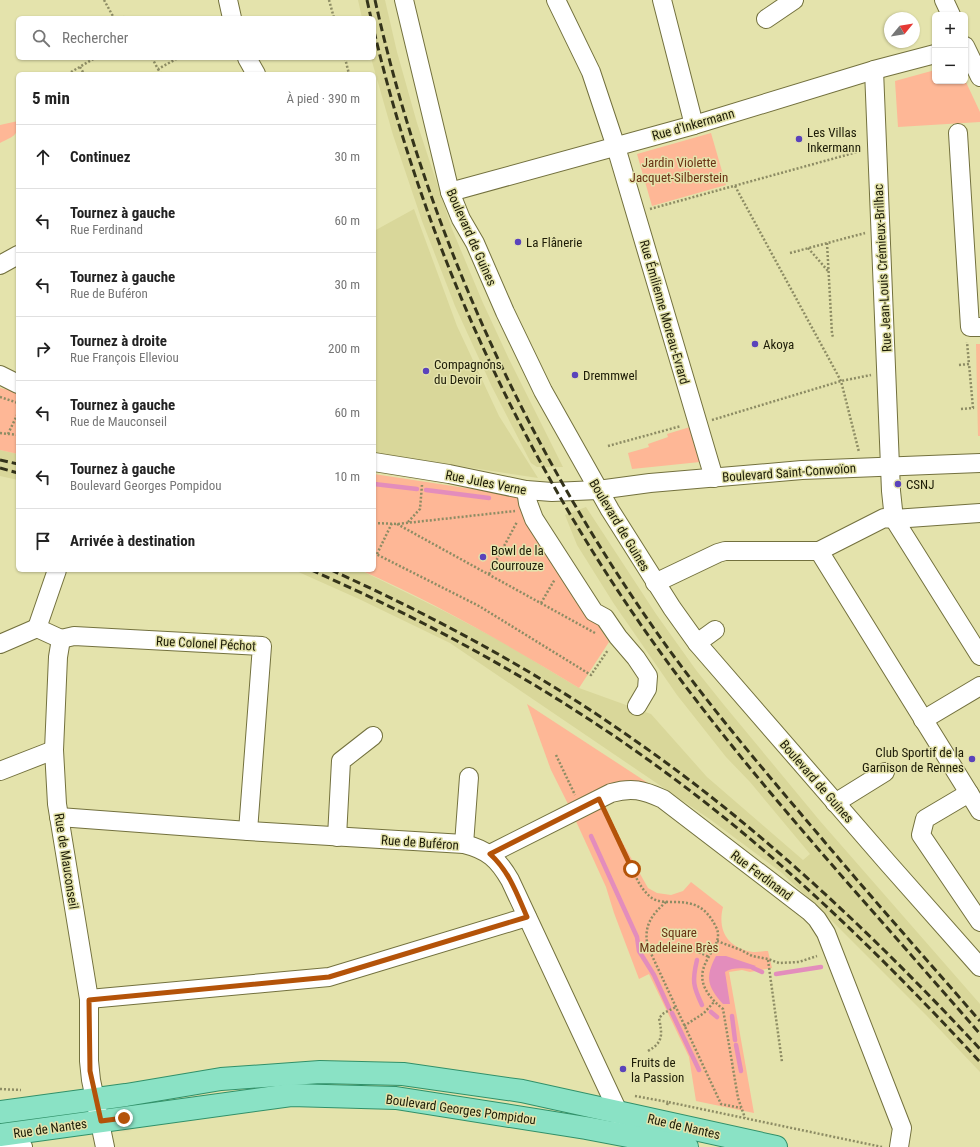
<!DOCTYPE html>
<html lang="fr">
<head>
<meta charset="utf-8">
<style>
  :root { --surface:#fff; --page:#f6f6f6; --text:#222; --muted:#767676; --line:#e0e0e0 }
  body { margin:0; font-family:"Roboto Condensed",sans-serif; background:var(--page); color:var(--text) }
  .controls { position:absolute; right:12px; top:12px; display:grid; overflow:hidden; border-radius:6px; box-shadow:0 1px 3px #0004 }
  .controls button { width:36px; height:36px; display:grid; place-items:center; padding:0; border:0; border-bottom:1px solid var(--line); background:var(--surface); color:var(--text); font:20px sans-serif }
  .compass { position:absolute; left:884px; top:12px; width:36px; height:36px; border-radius:50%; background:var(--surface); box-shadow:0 1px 3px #0004; rotate:60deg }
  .stop { position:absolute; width:12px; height:12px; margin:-9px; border:3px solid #b45309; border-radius:50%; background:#fff }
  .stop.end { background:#b45309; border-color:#fff; box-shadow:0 1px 4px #0008 }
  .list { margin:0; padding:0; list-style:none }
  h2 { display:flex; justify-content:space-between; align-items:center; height:52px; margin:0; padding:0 16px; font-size:17px }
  h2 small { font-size:13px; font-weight:400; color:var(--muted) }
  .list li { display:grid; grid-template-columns:26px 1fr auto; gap:12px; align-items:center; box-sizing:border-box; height:64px; padding:0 16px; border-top:1px solid var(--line) }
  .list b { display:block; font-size:15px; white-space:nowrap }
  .list p { margin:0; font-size:13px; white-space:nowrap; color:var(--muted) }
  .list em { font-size:13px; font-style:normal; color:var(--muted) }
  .icon { flex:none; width:22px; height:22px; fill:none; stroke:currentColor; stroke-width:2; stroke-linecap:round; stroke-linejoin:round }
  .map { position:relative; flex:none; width:980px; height:1147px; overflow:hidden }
  .search { position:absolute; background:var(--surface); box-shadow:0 1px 3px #0004; left:16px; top:16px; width:360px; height:44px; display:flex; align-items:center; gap:10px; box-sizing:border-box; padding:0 14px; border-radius:6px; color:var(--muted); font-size:15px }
  .panel { position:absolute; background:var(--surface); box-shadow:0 1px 3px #0004; left:16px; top:72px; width:360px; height:500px; border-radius:6px }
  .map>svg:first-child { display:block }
</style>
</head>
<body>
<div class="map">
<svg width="980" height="1147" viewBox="0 0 980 1147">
  <rect width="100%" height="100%" fill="#e4e3ac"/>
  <g fill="#d9d79a">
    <polygon points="358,0 385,0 397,52 417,123 452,229 483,303 508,357 563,467 537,467 531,463 492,387 455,306 422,221 393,135 371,58 374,58 374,18 362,18"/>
    <polygon points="414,209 457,326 499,416 538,478 374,453 374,231"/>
    <polygon points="0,450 18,454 18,480 0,476"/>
    <polygon points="586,507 656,614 696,670 724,705 820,821 980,1004 980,1072 927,1016 826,915 782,873 711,820 450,643 359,599 294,570 360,570 442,610 501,641 579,688 651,714 707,777 803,860 810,854 750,782 726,757 677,695 614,604 577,545 565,515"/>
  </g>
  <g fill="#feb796">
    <polygon points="935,70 935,81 965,80 980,112 980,122 898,127 895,81"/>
    <path d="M18 121C18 137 13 136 0 143V125Z"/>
    <polygon points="711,133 726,185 652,206 637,154"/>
    <polygon points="976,344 980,344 980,436 978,436"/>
    <polygon points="0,388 18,392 18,454 0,450"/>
    <polygon points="690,427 700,462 632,469 628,453 649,447 648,444 668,437 667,434"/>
    <path d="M374 474 525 497 533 527 609 642 579 688C508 645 436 603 360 570H374Z"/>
    <polygon points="527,704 651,785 569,806 551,770"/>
    <path d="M604 806 621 840 648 888 657 893 671 895 683 891 691 882 723 907C717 931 728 948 753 952 758 952 764 951 768 951L772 968 750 972 742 970 729 972 754 1113 696 1101 689 1057 649 974 639 979 614 913 606 887 575 819Z"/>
  </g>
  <path fill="#e38dbc" d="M716 956H726L756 966 751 969C743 968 732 967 725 972L730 1004H723C707 986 705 977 716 956Z"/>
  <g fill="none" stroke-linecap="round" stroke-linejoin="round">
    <g stroke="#e38dbc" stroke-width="4.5">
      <polyline points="374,484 417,489"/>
      <polyline points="426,490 489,498"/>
      <polyline points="591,836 637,937 639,951 654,975 669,1008"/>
      <path d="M697 960C692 981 693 986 702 1005"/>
      <polyline points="753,968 762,972"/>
      <polyline points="776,974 821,967"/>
      <polyline points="711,1012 717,1017"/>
      <polyline points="672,1013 699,1070"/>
      <polyline points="732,1016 735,1040"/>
      <polyline points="736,1045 741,1071"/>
    </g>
    <defs>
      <g id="minor">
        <polyline points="228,0 232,18"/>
        <polyline points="404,0 450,192 461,219 475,243 505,312 543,391 610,510 672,608 697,643 887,862 980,967"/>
        <polyline points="556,0 591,72 616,147 714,478"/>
        <polyline points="662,0 694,125"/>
        <polyline points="944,0 951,15"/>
        <polyline points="766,19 794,0"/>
        <polyline points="965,46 980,77"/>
        <polyline points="247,58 256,74"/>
        <polyline points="874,70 891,491 894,519 980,656"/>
        <polyline points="958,133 970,327 980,327"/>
        <polyline points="450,192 694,125 874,70 935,54"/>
        <polyline points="0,265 18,255"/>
        <polyline points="0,375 18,384"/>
        <polyline points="374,462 449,474 526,490 552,492 598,490 650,483 802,470 980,463"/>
        <polyline points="526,490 528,503 534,519 594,612 605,618 618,637 636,658 648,676 647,689 637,706"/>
        <polyline points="819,551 884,518 894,519 980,513"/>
        <polyline points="655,583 718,553 725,551 819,551 969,793"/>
        <polyline points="37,628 57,570"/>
        <polyline points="61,639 58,657 54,750 57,804 89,999 89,1061 91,1080 105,1147"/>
        <polyline points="61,639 74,636 262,646 248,831"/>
        <polyline points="697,643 715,630"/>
        <polyline points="0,644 37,628 61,639"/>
        <polyline points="923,720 980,686"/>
        <polyline points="0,771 54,750"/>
        <polyline points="835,803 885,772"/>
        <polyline points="980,811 969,793 925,819 921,835 980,922"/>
        <path d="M59 817 248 831 464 844C488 850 498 859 510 880L623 1122"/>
        <polyline points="337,837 341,761 373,736"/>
        <polyline points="464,844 469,777"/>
        <path d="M490 854 611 793C632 787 643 790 663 799L809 911 817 919 826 933 902 1128 899 1147"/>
        <polyline points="89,999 329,977 527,917"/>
        <polyline points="0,1140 23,1147"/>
      </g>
      <g id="major">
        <polyline points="0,1112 126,1095 221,1079 320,1072 403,1074 522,1091 776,1147"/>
        <polyline points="0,1135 291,1095 396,1098 586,1128 687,1147"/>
      </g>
    </defs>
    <use href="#minor" stroke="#73713e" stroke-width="20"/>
    <use href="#major" stroke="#319069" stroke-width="24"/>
    <g stroke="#8d8c64" stroke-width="2.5" stroke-dasharray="2 2" stroke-linecap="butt">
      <polyline points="104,0 114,18"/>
      <polyline points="329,0 334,18"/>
      <polyline points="123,18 126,16"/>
      <polyline points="152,58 158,69 178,58"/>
      <polyline points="345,58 349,74"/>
      <polyline points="80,67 84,74"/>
      <polyline points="158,69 161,74"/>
      <polyline points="71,72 95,58"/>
      <polyline points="735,186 841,381 859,452"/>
      <polyline points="650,209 861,151"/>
      <polyline points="827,243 832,334 833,337"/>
      <polyline points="808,248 829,272"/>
      <polyline points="790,253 865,233"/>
      <polyline points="959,365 969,364 967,342"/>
      <polyline points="0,397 18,403"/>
      <polyline points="961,409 973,408 969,364"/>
      <polyline points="712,420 841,381 871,375"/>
      <polyline points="0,433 18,435"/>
      <polyline points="8,434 18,413"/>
      <polyline points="608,446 681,426"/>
      <polyline points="408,522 420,509 422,485"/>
      <polyline points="374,523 397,524 515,511"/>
      <polyline points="397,524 595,633"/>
      <polyline points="374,553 479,606 591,675 608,650"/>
      <polyline points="377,554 392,523"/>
      <polyline points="489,574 517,522"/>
      <polyline points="541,603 555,579"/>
      <polyline points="556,755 575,795"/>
      <path d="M606 813C613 826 619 839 625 852 633 868 637 887 652 898 658 902 666 902 673 902 695 902 706 907 716 927 729 951 674 969 723 1009L738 1098 745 1118"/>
      <path d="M666 902C651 915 643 927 648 947L721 1104 741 1108"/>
      <polyline points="717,941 741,950 752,956 768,959 779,963 799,962 817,956"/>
      <path d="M648 947C674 943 684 945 709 957"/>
      <polyline points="768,960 782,1062"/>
      <polyline points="684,1026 704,1013 714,1002"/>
      <path d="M648 1051C664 1042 662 1034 659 1018L664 1013 676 1007"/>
      <polyline points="0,1089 21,1090"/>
      <polyline points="635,1096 668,1102"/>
      <polyline points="667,1105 668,1102 882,1147"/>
    </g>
    <use href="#minor" stroke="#fff" stroke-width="18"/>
    <use href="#major" stroke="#8ae2c5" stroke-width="22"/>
    <g stroke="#34331a" stroke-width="3" stroke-dasharray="8 4" stroke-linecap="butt">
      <polyline points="367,0 371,18"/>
      <path d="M375 0C427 234 530 457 670 651 716 714 767 774 818 834 871 897 926 959 980 1021"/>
      <path d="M374 31C429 264 536 487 680 679 773 803 879 917 980 1034"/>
      <polyline points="0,460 18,464"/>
      <polyline points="0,468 18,473"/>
      <path d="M311 570C436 625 555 691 665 772 780 856 883 957 980 1062"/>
      <path d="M331 570C435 617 536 671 630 737 759 826 874 935 980 1049"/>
    </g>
  </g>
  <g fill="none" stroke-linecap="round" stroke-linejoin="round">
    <path stroke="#b45309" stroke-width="5" d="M124 1118 101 1121 90 1071 89 1000 329 977 527 917C517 894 509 871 490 854L599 799 632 869"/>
  </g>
  <g fill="#5a43bb" stroke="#e4e3ac" stroke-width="1.5">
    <circle cx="799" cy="139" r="4"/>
    <circle cx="518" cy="242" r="4"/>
    <circle cx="755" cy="344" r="4"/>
    <circle cx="426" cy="371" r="4"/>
    <circle cx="575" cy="375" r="4"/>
    <circle cx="898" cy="484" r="4"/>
    <circle cx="483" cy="557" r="4"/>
    <circle cx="972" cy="759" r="4"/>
    <circle cx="623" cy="1069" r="4"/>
  </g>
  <g text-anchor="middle" stroke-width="3" stroke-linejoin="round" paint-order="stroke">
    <g font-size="13" fill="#1d1c07" stroke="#e4e3ac">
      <text transform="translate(693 124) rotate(-16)" y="5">Rue d'Inkermann</text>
      <text transform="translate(472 237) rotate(66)" y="5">Boulevard de Guines</text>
      <text transform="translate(882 268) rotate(-93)" y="5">Rue Jean-Louis Crémieux-Brilhac</text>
      <text transform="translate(665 312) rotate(74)" y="5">Rue Émilienne Moreau-Evrard</text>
      <text transform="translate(789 472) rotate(-4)" y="5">Boulevard Saint-Conwoïon</text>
      <text transform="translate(486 482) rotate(11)" y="5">Rue Jules Verne</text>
      <text transform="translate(620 525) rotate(59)" y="5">Boulevard de Guines</text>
      <text transform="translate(206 643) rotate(3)" y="5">Rue Colonel Péchot</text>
      <text transform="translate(817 781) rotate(49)" y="5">Boulevard de Guines</text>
      <text transform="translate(420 842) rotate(4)" y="5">Rue de Buféron</text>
      <text transform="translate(67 861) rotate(81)" y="5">Rue de Mauconseil</text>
      <text transform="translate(762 875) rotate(37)" y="5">Rue Ferdinand</text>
      <text transform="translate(461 1109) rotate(8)" y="5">Boulevard Georges Pompidou</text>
      <text transform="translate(684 1126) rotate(13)" y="5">Rue de Nantes</text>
      <text transform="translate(50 1128) rotate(-8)" y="5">Rue de Nantes</text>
    </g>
    <g font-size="13" fill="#1d1c07" stroke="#e4e3ac" text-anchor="start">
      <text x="807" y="137">Les Villas<tspan x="807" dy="15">Inkermann</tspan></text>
      <text x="526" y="247">La Flânerie</text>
      <text x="763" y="349">Akoya</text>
      <text x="434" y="369">Compagnons<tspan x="434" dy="15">du Devoir</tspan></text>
      <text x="583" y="380">Dremmwel</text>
      <text x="906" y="489">CSNJ</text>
      <text x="491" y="555">Bowl de la<tspan x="491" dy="15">Courrouze</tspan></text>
      <text x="964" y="757" text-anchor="end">Club Sportif de la<tspan x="964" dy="15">Garnison de Rennes</tspan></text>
      <text x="631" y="1067">Fruits de<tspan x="631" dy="15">la Passion</tspan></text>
    </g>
    <g font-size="13" fill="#6a3315" stroke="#e4e3ac">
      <text x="679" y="167">Jardin Violette<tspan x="679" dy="15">Jacquet-Silberstein</tspan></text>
      <text x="679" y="937">Square<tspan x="679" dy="15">Madeleine Brès</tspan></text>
    </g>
  </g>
</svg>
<div class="controls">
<button>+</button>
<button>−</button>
</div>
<svg class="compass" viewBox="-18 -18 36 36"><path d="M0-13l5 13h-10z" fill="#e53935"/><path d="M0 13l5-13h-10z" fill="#767676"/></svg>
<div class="stop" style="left:632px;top:869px"></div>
<div class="stop end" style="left:124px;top:1118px"></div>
<div class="search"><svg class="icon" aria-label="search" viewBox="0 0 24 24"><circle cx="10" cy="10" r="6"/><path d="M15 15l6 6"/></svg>Rechercher</div>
<section class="panel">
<h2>5 min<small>À pied · 390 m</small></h2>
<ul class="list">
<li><svg class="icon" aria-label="ahead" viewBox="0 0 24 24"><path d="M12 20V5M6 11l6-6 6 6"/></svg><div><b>Continuez</b></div><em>30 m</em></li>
<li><svg class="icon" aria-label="left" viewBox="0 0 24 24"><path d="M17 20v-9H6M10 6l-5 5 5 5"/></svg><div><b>Tournez à gauche</b><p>Rue Ferdinand</p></div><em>60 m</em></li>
<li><svg class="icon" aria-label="left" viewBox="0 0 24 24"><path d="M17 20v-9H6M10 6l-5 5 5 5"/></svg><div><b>Tournez à gauche</b><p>Rue de Buféron</p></div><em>30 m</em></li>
<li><svg class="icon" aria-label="right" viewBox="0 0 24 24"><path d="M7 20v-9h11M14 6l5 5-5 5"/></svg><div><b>Tournez à droite</b><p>Rue François Elleviou</p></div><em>200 m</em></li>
<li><svg class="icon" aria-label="left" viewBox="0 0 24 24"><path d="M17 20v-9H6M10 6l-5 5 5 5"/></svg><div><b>Tournez à gauche</b><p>Rue de Mauconseil</p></div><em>60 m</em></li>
<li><svg class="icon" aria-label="left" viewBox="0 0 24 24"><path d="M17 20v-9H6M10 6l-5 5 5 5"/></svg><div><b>Tournez à gauche</b><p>Boulevard Georges Pompidou</p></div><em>10 m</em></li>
<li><svg class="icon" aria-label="arrive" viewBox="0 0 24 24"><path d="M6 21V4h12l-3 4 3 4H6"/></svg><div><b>Arrivée à destination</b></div></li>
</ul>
</section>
</div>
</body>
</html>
